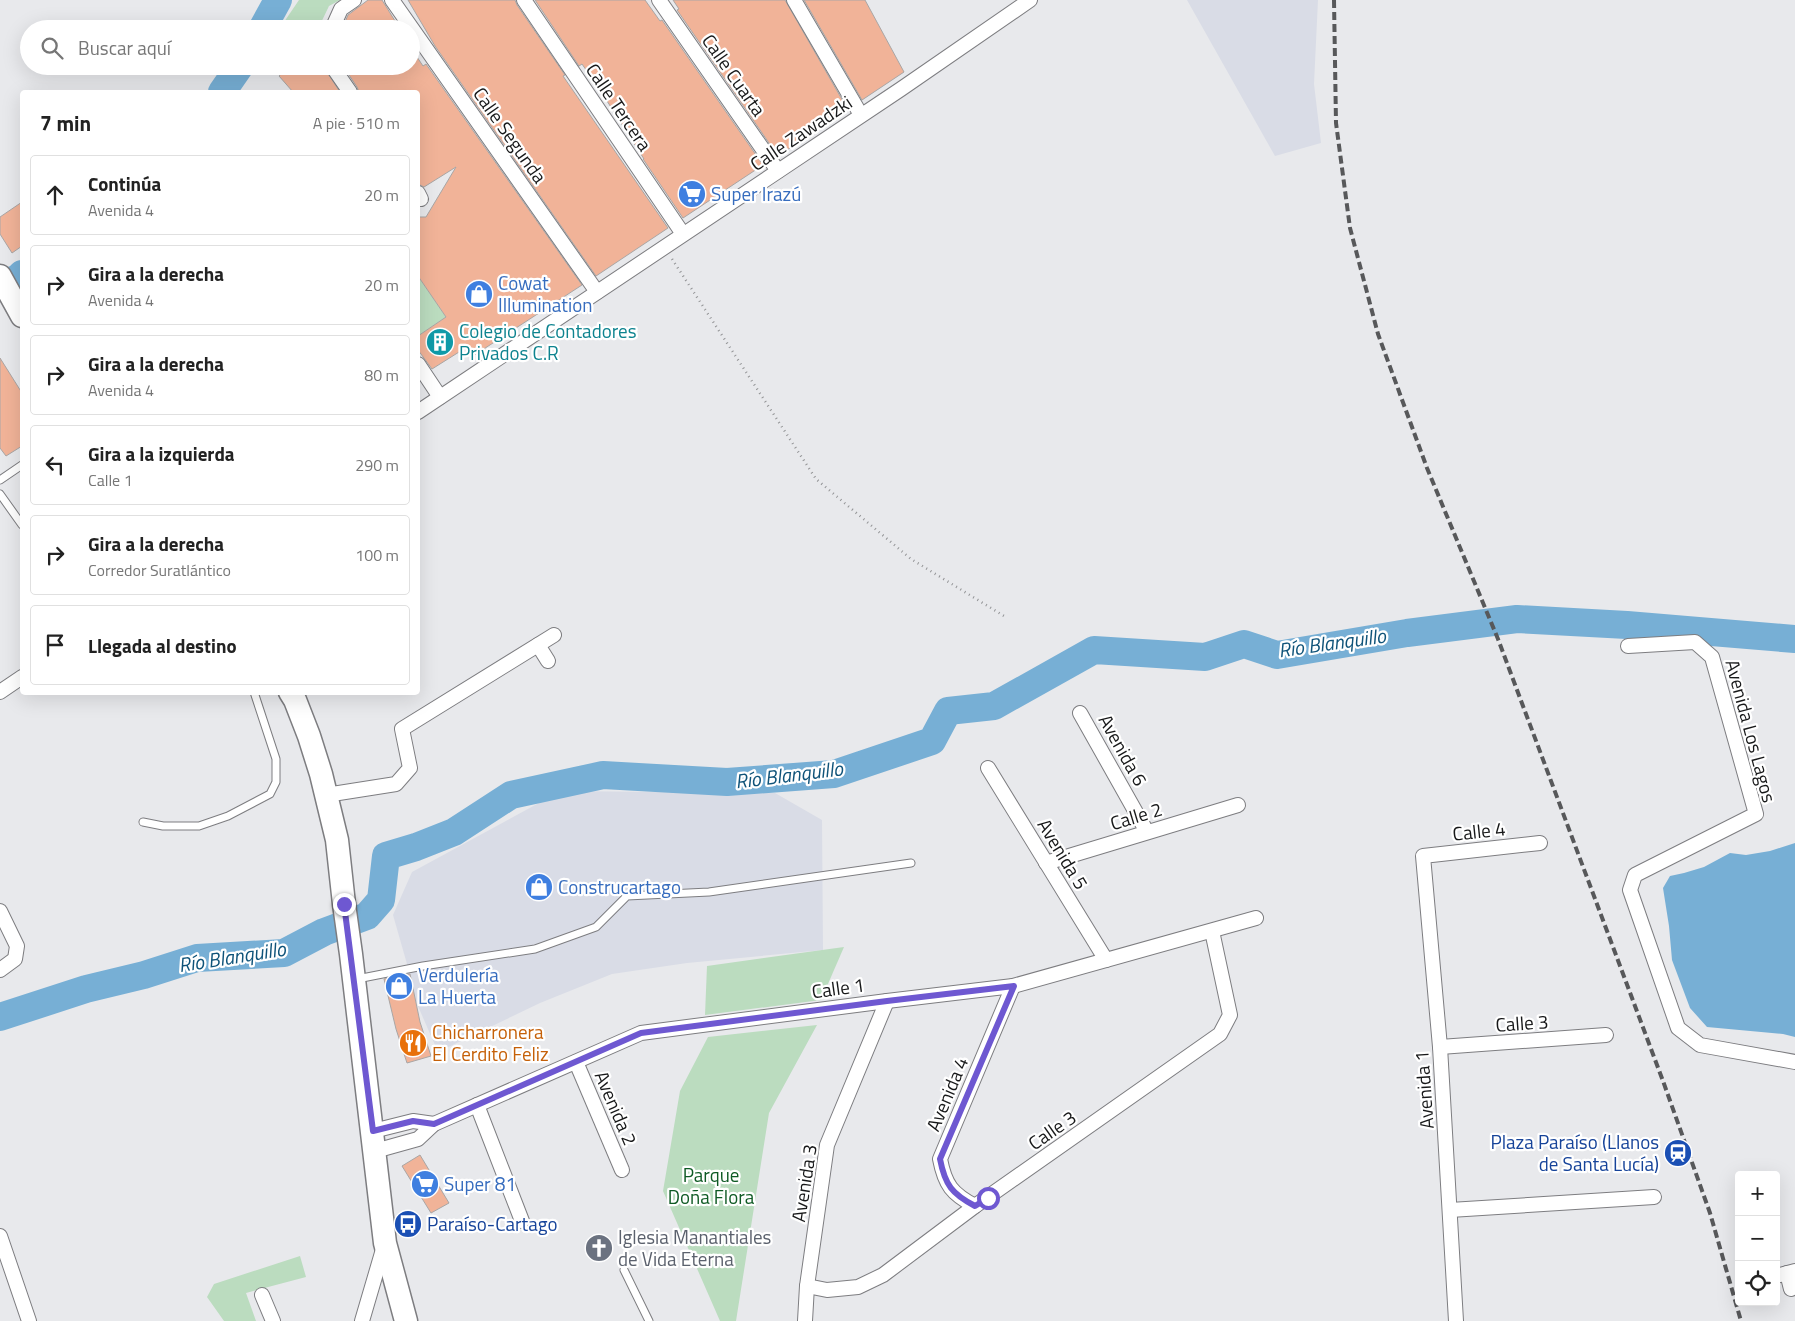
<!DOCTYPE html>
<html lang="es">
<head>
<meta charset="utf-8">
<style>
  :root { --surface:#fff; --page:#f2f2f2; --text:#222; --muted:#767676; --line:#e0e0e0 }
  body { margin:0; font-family:"Titillium Web",sans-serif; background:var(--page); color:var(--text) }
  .controls { position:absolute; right:15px; bottom:15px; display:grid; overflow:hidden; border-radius:5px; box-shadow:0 5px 20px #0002 }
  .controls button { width:45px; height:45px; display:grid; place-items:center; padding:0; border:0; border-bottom:1px solid var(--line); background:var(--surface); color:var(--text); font:25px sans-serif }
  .stop { position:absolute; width:15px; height:15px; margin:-11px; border:4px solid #6e58d1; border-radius:50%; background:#fff }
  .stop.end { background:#6e58d1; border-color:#fff; box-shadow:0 1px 5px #0008 }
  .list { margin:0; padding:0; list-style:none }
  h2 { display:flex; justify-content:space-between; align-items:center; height:65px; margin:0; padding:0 20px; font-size:21px }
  h2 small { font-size:16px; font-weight:400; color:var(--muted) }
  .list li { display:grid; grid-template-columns:32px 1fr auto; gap:15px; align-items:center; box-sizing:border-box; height:80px; margin:0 10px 10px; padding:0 10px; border:1px solid var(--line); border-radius:5px }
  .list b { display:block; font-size:19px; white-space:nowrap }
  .list p { margin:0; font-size:16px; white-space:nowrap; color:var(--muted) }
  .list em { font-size:16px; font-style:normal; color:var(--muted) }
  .icon { flex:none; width:28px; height:28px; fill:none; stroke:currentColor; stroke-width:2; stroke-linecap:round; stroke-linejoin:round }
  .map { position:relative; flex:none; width:1795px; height:1321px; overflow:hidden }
  .search { position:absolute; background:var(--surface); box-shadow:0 5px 20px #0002; left:20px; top:20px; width:400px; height:55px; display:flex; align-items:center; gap:12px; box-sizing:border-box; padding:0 18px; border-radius:28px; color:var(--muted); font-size:19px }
  .panel { position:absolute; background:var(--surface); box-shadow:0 5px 20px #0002; left:20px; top:90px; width:400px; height:605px; border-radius:5px }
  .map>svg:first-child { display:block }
</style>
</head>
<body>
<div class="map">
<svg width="1795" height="1321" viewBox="0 0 1795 1321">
  <rect width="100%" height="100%" fill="#e8e9ec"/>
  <g fill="#d9dce6">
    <polygon points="1187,0 1318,0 1314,84 1321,143 1275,156"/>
    <polygon points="561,791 775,793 822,820 823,950 687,963 612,974 540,1003 438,1052 414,997 409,971 393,915 412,872"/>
  </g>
  <g fill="#bbdcbf">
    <polygon points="299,0 340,0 329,6 318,29 289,29 282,25"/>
    <polygon points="418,276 446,317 418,336"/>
    <polygon points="844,947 821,1000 705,1015 707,966"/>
    <polygon points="817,1025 769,1113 736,1321 720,1321 663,1191 680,1091 708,1037"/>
    <polygon points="300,1256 306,1277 246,1293 256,1321 224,1321 207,1297 214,1284"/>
  </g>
  <polygon fill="#77afd5" points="1795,843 1795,1037 1783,1034 1707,1027 1690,1008 1672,960 1669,926 1663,888 1670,876 1684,873 1704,867 1730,853 1746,855 1770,851"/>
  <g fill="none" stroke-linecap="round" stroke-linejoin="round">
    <g stroke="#77afd5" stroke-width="28">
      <polyline points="262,29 278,0"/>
      <polyline points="222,92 240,66"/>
      <polyline points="0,285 18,278 22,274"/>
      <polyline points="0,1017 86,989 144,975 197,958 284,953 324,932 367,916 381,900 386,856 416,847 454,832 511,795 603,775 727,782 834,774 932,741 948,711 994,706 1094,650 1205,657 1244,644 1277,655 1407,633 1517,619 1627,625 1795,639"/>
    </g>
  </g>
  <g fill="#f1b398" stroke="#a9a6a5">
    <polygon points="368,0 382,0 400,29 349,29 345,22 348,15"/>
    <polygon points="408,0 515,0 517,5 565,75 563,76 668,228 596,276 435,46"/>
    <polygon points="535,0 645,0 660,21 662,20 763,165 683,218 643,159 644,159 600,90 582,64 579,66"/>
    <polygon points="673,0 785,0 848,110 778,156 677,10 679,9"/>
    <polygon points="804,0 865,0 904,72 862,100"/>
    <polygon points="411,48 423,66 426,64 582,285 473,356 467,347 432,369 418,350 418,336 446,317 418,276 418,217 426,217 456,167 424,187 418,184 418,92 359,92 357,87 343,66 411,66"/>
    <polygon points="290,66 323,66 340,92 293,92 279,76"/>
    <polygon points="22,202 22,246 12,253 0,234 0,217"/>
    <polygon points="0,358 22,393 22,446 6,456 0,448"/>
    <polygon points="410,974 420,1022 431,1056 407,1063 396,1029 384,979"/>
    <polygon points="420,1155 449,1203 431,1213 402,1166"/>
  </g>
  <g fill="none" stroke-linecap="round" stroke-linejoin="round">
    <defs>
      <g id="lane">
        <polyline points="0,480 22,465"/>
        <polyline points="0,494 22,525"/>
        <polyline points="143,822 163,826 199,826 228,816 270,794 276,782 276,759 254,692"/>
        <polyline points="357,979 423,966 535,949 596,927 627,896 709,892 911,863"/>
        <polyline points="624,1270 649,1321"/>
      </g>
      <g id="street">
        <polyline points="392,0 597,292"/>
        <polyline points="524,0 683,234"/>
        <polyline points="659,0 778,171"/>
        <polyline points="794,0 861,115"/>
        <polyline points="332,29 341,9 354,0"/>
        <polyline points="332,66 350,92"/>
        <polyline points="418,193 421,199"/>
        <polyline points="418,364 440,397"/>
        <polyline points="418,412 901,89 1030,0"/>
        <polyline points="538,645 548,661"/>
        <polyline points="1628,646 1695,642 1712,657 1756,814 1635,875 1630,890 1678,1028 1700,1045 1795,1062"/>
        <polyline points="0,692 22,677"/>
        <polyline points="1080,713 1147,832"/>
        <polyline points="988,768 1106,960"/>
        <polyline points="326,795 396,784 410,768 402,729 554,635"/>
        <polyline points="1046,863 1238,805"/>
        <polyline points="0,911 17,946 15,959 0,970"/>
        <polyline points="1440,1047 1606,1035"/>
        <polyline points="576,1062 622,1170"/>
        <polyline points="477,1105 522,1221"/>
        <polyline points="373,1131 413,1121 434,1124"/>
        <polyline points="375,1151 418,1139 434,1124 641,1033 887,1001 1013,986 1256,918"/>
        <path d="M975 1206C952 1194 945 1185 940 1159L1013 986"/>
        <polyline points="1450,1210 1654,1197"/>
        <polyline points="0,1236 29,1321"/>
        <polyline points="1787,1273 1791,1289"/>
        <polyline points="1776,1276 1795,1271"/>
        <polyline points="807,1286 827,1290 858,1287 883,1275 975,1206 1220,1034 1230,1015 1212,931"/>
        <polyline points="262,1295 273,1321"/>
        <polyline points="362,1321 384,1246"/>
        <polyline points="805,1321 807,1286 827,1145 887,1001"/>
        <polyline points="1456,1321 1440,1047 1423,856 1540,843"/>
      </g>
      <g id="primary">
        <polyline points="0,276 22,316"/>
        <polyline points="290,692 295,700 309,736 321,774 337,840 344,904 351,954 385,1243 406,1321"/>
      </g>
    </defs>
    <use href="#lane" stroke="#7d7d80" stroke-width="9"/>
    <use href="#street" stroke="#7d7d80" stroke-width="16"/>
    <use href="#primary" stroke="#7d7d80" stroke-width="25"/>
    <polyline stroke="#939496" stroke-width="2.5" stroke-dasharray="1 4" stroke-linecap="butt" points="672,259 816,479 911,559 1004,616"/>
    <use href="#lane" stroke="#fff" stroke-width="7"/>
    <use href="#street" stroke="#fff" stroke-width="14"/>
    <use href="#primary" stroke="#fff" stroke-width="22"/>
    <polyline stroke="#57585a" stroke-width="4" stroke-dasharray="8 4" stroke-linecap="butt" points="1334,0 1336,123 1350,228 1378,334 1427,468 1498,639 1663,1081 1710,1213 1741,1321"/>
  </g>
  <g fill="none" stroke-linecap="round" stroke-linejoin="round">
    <path stroke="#6e58d1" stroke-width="6" d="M344 904 373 1131 413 1121 434 1124 641 1033 887 1001 1014 986 940 1159C945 1185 952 1194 975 1206L988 1198"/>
  </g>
  <defs>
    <symbol id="supermarket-disc" viewBox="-11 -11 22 22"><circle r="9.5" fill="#3f7fe0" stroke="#fff"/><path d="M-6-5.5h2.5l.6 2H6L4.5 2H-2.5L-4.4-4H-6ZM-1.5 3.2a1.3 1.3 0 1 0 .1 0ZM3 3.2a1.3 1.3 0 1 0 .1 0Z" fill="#fff"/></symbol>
    <symbol id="shop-disc" viewBox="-11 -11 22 22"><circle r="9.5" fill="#3f7fe0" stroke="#fff"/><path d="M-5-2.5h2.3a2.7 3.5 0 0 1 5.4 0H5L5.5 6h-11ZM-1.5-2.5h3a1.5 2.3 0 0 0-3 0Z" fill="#fff"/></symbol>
    <symbol id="building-disc" viewBox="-11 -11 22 22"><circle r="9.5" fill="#0f9aa8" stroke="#fff"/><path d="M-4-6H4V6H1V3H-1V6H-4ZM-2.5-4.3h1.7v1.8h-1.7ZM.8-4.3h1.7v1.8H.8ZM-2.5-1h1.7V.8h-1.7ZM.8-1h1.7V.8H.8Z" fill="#fff"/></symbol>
    <symbol id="restaurant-disc" viewBox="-11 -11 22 22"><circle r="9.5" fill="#e8710a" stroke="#fff"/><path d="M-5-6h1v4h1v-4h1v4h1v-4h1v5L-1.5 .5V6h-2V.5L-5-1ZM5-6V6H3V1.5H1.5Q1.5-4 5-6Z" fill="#fff"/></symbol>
    <symbol id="station-disc" viewBox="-11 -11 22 22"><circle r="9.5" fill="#1a4fb4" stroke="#fff"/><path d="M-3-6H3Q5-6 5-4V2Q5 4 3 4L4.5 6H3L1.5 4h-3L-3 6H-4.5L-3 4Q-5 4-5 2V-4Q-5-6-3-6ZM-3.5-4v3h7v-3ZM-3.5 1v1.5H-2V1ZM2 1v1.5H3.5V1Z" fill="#fff"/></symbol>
    <symbol id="bus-disc" viewBox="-11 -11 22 22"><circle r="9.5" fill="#1a4fb4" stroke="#fff"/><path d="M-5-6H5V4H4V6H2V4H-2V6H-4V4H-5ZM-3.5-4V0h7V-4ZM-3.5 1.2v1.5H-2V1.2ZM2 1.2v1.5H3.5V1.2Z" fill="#fff"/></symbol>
    <symbol id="church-disc" viewBox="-11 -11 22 22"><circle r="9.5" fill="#6b7280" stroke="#fff"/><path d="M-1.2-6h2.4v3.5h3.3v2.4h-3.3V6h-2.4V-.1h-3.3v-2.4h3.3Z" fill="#fff"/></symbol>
  </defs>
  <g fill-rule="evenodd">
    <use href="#supermarket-disc" x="676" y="178" width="32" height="32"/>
    <use href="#shop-disc" x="463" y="278" width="32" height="32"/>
    <use href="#building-disc" x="424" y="326" width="32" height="32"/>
    <use href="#shop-disc" x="523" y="871" width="32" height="32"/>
    <use href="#shop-disc" x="383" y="970" width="32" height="32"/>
    <use href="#restaurant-disc" x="397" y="1027" width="32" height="32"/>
    <use href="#station-disc" x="1662" y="1137" width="32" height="32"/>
    <use href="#supermarket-disc" x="409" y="1168" width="32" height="32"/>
    <use href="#bus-disc" x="392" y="1208" width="32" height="32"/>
    <use href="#church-disc" x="583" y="1232" width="32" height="32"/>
  </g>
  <g text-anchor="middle" stroke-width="4.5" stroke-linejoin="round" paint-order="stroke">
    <g font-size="19" fill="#171819" stroke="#fff">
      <text transform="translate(734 75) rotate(55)" y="7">Calle Cuarta</text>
      <text transform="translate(619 107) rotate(56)" y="7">Calle Tercera</text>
      <text transform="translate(801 133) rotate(-34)" y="7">Calle Zawadzki</text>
      <text transform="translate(510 135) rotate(55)" y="7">Calle Segunda</text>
      <text transform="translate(1751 731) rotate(75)" y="7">Avenida Los Lagos</text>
      <text transform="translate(1123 750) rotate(61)" y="7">Avenida 6</text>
      <text transform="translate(1136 816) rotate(-17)" y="7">Calle 2</text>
      <text transform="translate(1479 831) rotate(-6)" y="7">Calle 4</text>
      <text transform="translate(1063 854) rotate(59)" y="7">Avenida 5</text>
      <text transform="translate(838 988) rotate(-8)" y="7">Calle 1</text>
      <text transform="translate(1522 1023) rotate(-4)" y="7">Calle 3</text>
      <text transform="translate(1424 1090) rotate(-94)" y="7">Avenida 1</text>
      <text transform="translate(947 1094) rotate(-67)" y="7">Avenida 4</text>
      <text transform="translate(616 1108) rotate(67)" y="7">Avenida 2</text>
      <text transform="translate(1052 1130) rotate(-35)" y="7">Calle 3</text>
      <text transform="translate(804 1183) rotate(-81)" y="7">Avenida 3</text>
    </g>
    <g font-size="19" fill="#366cbe" stroke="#fff" text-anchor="start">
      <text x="711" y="201">Super Irazú</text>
      <text x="498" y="290">Cowat<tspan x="498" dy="22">Illumination</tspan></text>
      <text x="558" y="894">Construcartago</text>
      <text x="418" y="982">Verdulería<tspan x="418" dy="22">La Huerta</tspan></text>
      <text x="444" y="1191">Super 81</text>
    </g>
    <g font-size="19" fill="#0d838f" stroke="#fff" text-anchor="start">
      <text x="459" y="338">Colegio de Contadores<tspan x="459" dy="22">Privados C.R</tspan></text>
    </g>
    <g font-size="19" fill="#c56008" stroke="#fff" text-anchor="start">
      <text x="432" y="1039">Chicharronera<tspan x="432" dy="22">El Cerdito Feliz</tspan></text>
    </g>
    <g font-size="19" fill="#164399" stroke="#fff" text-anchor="end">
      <text x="1659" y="1149">Plaza Paraíso (Llanos<tspan x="1659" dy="22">de Santa Lucía)</tspan></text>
      <text x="427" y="1231" text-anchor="start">Paraíso-Cartago</text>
    </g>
    <g font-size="19" fill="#0e5a24" stroke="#fff">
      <text x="711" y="1182">Parque<tspan x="711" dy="22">Doña Flora</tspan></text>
    </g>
    <g font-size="19" fill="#5b616d" stroke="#fff" text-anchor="start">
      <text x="618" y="1244">Iglesia Manantiales<tspan x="618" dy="22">de Vida Eterna</tspan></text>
    </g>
    <g font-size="20" font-style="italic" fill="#0f5379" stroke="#fff">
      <text transform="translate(1332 643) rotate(-8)" y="7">Río Blanquillo</text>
      <text transform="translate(789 775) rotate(-7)" y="7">Río Blanquillo</text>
      <text transform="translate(232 957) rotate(-9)" y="7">Río Blanquillo</text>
    </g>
  </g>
</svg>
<div class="controls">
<button>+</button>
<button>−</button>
<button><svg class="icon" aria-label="locate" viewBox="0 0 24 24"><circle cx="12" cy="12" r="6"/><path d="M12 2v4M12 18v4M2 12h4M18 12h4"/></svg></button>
</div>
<div class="stop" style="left:988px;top:1198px"></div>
<div class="stop end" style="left:344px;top:904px"></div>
<div class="search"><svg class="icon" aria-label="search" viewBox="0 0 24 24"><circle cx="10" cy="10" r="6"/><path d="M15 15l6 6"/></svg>Buscar aquí</div>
<section class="panel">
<h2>7 min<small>A pie · 510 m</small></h2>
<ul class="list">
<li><svg class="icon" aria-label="ahead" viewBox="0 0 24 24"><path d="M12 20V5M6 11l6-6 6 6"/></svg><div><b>Continúa</b><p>Avenida 4</p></div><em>20 m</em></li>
<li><svg class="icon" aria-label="right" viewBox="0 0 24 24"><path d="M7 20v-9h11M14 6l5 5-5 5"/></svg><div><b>Gira a la derecha</b><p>Avenida 4</p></div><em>20 m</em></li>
<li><svg class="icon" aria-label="right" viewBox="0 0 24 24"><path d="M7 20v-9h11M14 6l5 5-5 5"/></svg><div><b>Gira a la derecha</b><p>Avenida 4</p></div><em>80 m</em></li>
<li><svg class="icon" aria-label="left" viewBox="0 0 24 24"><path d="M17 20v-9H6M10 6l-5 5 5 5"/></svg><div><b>Gira a la izquierda</b><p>Calle 1</p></div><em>290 m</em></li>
<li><svg class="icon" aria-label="right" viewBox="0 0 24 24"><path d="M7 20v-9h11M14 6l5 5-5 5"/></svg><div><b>Gira a la derecha</b><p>Corredor Suratlántico</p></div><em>100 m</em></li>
<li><svg class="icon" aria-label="arrive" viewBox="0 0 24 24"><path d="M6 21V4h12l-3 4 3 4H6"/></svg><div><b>Llegada al destino</b></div></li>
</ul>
</section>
</div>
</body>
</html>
